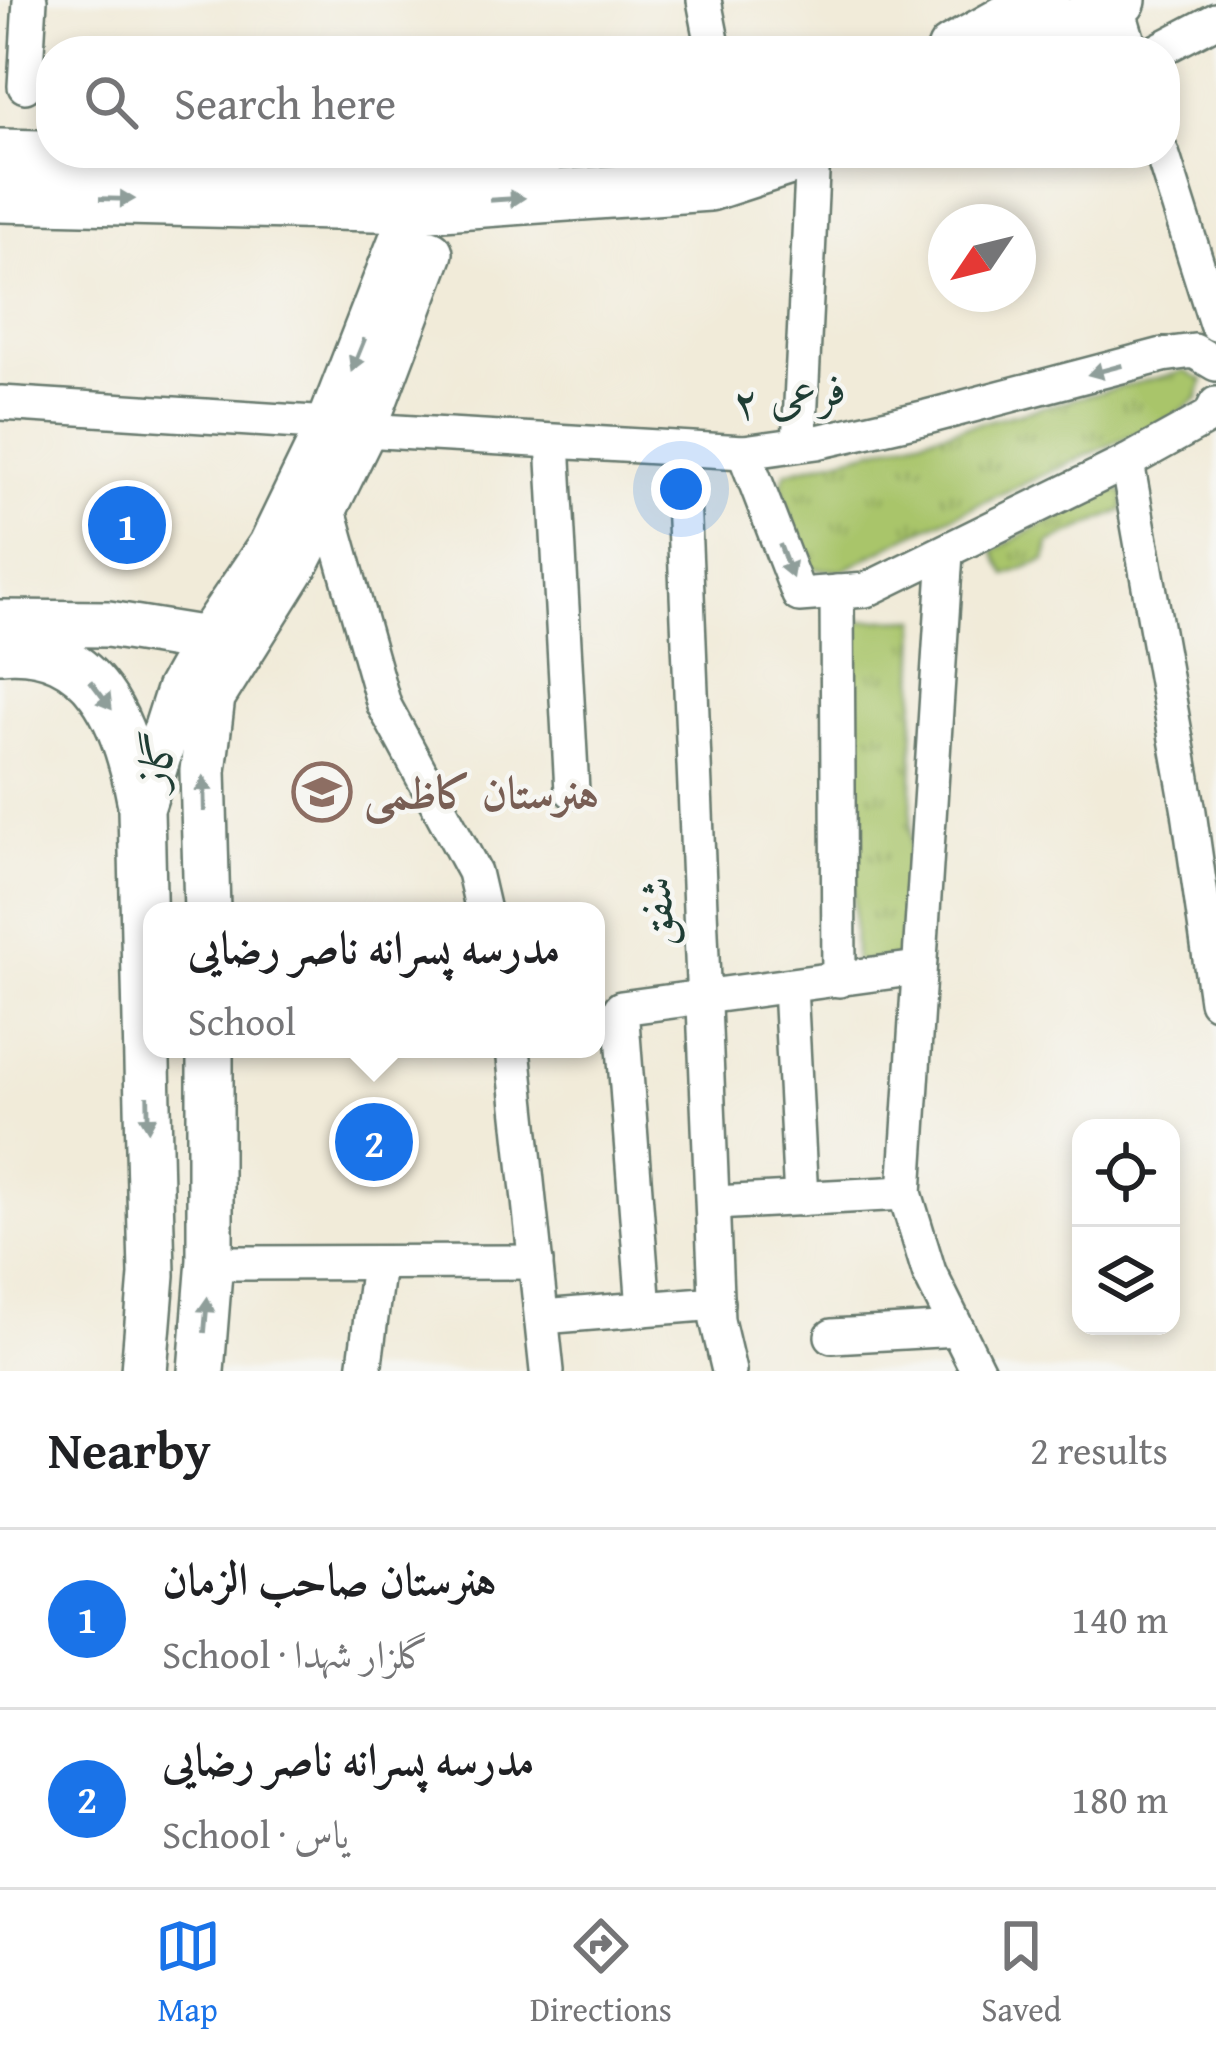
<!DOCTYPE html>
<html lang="en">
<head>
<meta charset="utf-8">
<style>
  :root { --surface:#fff; --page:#f2f2f2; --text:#202124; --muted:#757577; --line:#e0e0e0; --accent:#1a73e8 }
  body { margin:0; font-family:"Gentium Book Plus",Amiri,serif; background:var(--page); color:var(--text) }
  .controls { position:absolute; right:36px; bottom:36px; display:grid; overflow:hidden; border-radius:24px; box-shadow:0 6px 18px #0003 }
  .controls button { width:108px; height:108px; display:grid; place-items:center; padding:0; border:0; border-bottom:3px solid var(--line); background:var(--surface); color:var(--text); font:60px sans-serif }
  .compass { position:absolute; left:928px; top:204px; width:108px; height:108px; border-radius:50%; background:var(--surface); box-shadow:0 6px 18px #0003; rotate:235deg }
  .you { position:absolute; left:681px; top:489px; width:42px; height:42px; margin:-30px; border:9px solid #fff; border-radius:50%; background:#1a73e8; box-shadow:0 0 0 18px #1a73e833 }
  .badge { display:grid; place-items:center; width:78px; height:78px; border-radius:50%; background:var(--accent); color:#fff; font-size:39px; font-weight:700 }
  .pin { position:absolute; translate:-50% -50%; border:6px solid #fff; box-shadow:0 3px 12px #0006 }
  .popup { position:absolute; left:143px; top:902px; width:462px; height:156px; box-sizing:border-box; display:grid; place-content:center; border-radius:24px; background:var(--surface); filter:drop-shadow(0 3px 9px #0005); font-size:39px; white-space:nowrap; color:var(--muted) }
  .popup b { font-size:45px; color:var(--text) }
  .popup::after { content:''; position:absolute; left:50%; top:100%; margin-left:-24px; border:24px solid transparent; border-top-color:var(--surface) }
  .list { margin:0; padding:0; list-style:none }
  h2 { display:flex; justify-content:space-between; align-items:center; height:156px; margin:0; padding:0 48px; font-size:51px }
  h2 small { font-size:39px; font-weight:400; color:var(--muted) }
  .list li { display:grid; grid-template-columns:78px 1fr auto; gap:36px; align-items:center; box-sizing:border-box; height:180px; padding:0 48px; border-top:3px solid var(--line) }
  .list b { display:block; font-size:45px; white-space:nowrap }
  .list p { margin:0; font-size:39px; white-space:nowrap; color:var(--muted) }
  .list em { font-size:39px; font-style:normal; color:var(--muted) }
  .icon { flex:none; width:66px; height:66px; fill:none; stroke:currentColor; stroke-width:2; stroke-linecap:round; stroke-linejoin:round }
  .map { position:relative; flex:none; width:1216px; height:1371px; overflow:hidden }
  .search { position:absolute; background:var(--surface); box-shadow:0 6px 18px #0003; left:36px; right:36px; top:36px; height:132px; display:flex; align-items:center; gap:30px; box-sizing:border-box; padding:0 42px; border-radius:48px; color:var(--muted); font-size:45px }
  .sheet { height:516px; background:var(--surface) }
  nav { display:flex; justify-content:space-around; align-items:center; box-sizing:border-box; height:168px; border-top:3px solid var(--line); background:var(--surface); font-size:33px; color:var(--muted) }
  nav a { display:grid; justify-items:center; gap:6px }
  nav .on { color:var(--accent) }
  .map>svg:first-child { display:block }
</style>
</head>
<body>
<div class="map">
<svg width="1216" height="1371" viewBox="0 0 1216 1371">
  <defs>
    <pattern id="grass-tufts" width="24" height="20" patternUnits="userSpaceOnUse" patternTransform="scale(3)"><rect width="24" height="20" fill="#a9c56b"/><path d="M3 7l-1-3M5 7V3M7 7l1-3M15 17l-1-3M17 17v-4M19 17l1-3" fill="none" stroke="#89a159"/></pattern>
  </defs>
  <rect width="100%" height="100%" fill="#f6f6f2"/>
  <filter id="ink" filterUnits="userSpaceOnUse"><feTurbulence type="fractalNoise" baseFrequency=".00833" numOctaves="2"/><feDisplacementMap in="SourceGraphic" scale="24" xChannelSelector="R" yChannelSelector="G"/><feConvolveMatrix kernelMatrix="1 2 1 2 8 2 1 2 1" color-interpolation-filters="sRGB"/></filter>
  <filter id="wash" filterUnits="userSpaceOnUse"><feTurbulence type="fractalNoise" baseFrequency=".004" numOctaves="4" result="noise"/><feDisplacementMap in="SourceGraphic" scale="48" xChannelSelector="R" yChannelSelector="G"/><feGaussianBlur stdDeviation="2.7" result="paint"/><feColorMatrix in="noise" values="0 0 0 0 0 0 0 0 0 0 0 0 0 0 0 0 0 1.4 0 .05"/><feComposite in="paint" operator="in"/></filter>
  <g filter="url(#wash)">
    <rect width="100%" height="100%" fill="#f1ebd9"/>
    <g fill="url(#grass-tufts)" stroke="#648150" stroke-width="3">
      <polygon points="1184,371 1203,380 1198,398 1174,416 908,536 842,571 806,568 781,485 786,472"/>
      <polygon points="1109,489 1125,492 1123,510 1049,543 1046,560 1006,575 993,551"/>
      <polygon points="917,619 907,957 855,963 849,621"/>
    </g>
  </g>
  <g filter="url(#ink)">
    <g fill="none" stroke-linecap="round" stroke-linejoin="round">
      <defs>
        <g id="street">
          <polyline points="704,0 714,51"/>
          <polyline points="1116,2 1131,51"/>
          <polyline points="1157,51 1216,20"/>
          <polyline points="25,86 30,0"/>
          <polyline points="1162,153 1216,324"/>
          <polyline points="1,403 330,424"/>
          <polyline points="363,430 744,452 817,442 927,417 1163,355 1194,351 1216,364"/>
          <polyline points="553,442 572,791"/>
          <polyline points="799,444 813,153"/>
          <polyline points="681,449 717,1320 729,1371"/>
          <polyline points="744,452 799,595 866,590 1127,462 1210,416 1216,404"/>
          <polyline points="1127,462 1189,812 1216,1001"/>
          <polyline points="327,503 384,705 474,872 483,911"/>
          <polyline points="946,553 905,1193 929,1272 978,1371"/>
          <polyline points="837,592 839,980"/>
          <polyline points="790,987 801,1199"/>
          <polyline points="513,1049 547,1371"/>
          <polyline points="714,1203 905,1193"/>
          <polyline points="232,1263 536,1262"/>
          <polyline points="644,1309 621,1008 918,968"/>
          <polyline points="542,1317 717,1303"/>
          <polyline points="832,1336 957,1329"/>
          <polyline points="364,1371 378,1264"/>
        </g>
        <g id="secondary">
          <polyline points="0,623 108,624 207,640"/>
          <path d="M0 650C95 641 126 724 140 800"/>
          <polyline points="207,911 203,771 212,697 299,558 327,503 363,430 430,253"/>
          <polyline points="144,1371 152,1275 141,809 179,690 207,640 271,546 330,424 415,206"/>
          <polyline points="201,1371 210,1260 210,1049"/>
        </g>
        <g id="primary">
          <polyline points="953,51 1044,0"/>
          <polyline points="1032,51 1120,0"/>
          <polyline points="0,155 403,165 540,153"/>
          <polyline points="0,196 415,206 709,185 808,153"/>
        </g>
      </defs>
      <use href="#street" stroke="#687a6e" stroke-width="38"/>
      <use href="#secondary" stroke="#687a6e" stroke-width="50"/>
      <use href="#primary" stroke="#687a6e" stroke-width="56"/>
      <use href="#street" stroke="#fff" stroke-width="33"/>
      <use href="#secondary" stroke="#fff" stroke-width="45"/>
      <use href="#primary" stroke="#fff" stroke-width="51"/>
    </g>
    <defs><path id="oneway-solid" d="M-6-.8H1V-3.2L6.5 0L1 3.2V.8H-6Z" transform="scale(3)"/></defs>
    <g fill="#8f9e9a">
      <use href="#oneway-solid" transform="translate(117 199) rotate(1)"/>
      <use href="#oneway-solid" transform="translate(507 199) rotate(-4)"/>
      <use href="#oneway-solid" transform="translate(358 355) rotate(112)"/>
      <use href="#oneway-solid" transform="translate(1105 370) rotate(165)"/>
      <use href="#oneway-solid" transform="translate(786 561) rotate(69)"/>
      <use href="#oneway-solid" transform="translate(101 695) rotate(53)"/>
      <use href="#oneway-solid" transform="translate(204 794) rotate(-91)"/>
      <use href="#oneway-solid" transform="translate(148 1113) rotate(89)"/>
      <use href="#oneway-solid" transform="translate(206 1315) rotate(-85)"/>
    </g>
  </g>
  <defs>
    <symbol id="school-ring" viewBox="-11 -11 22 22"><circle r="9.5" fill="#f6f6f2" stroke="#8d6e63" stroke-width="1.5"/><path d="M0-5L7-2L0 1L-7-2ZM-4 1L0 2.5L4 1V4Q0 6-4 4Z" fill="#8d6e63"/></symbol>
  </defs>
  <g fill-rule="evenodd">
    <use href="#school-ring" x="289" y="759" width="66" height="66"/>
  </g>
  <g text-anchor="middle" stroke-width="9" stroke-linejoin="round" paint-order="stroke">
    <g font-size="45" fill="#1f3d34" stroke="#f6f6f2">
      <text transform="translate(789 395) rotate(-8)" y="16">فرعی ۲</text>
      <text transform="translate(156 760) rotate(-73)" y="16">گاز</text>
      <text transform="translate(656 912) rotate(-93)" y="16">شفق</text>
    </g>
    <g font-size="45" font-weight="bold" fill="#785e54" stroke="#f6f6f2" text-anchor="start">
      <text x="364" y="808">هنرستان کاظمی</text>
    </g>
  </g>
</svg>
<div class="controls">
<button><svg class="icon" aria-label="locate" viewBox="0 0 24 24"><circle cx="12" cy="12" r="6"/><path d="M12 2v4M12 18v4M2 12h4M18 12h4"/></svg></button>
<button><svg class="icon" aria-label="layers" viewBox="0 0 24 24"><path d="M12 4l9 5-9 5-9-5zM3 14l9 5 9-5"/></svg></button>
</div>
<svg class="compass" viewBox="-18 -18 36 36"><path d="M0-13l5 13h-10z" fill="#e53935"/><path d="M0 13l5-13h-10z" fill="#757577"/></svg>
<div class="you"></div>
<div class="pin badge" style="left:127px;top:525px">1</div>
<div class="pin badge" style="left:374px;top:1142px">2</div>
<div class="popup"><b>مدرسه پسرانه ناصر رضایی</b>School</div>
<div class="search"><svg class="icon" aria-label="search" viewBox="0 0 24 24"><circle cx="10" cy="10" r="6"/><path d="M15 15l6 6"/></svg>Search here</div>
</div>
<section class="sheet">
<h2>Nearby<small>2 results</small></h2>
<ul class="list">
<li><span class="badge">1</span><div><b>هنرستان صاحب الزمان</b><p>School · گلزار شهدا</p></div><em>140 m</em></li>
<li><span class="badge">2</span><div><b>مدرسه پسرانه ناصر رضایی</b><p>School · یاس</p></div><em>180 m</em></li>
</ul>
</section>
<nav>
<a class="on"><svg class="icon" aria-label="map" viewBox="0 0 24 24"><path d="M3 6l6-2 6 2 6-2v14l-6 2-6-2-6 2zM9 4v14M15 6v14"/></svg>Map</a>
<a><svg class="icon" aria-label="directions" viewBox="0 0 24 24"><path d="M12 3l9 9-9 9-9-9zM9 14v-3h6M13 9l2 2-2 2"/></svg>Directions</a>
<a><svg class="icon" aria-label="saved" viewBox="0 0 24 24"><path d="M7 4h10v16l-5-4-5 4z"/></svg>Saved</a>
</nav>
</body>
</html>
